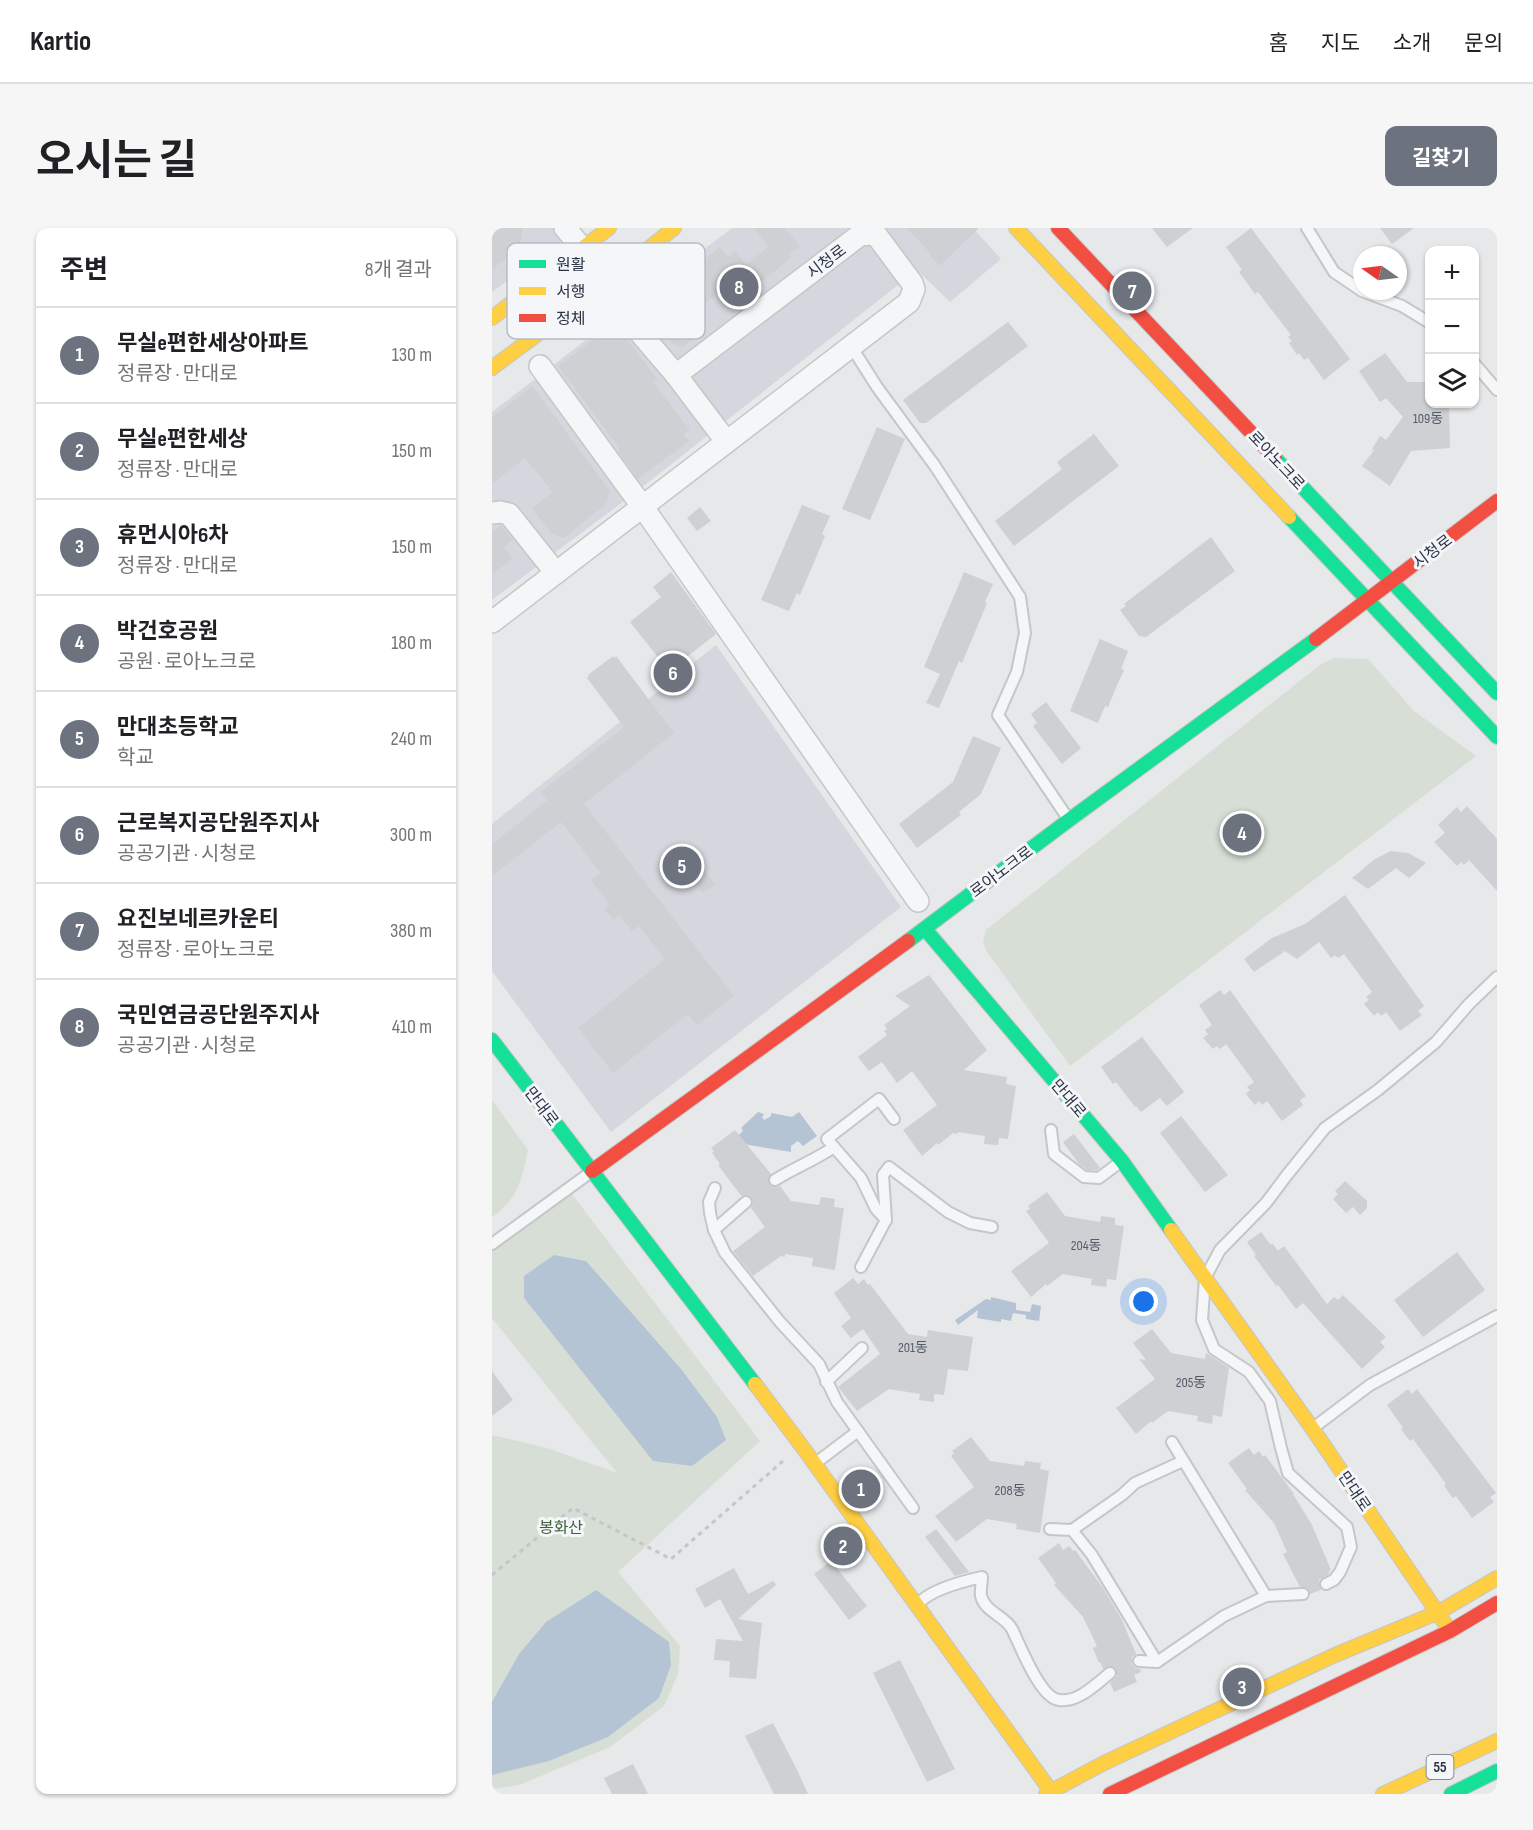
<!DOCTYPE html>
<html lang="ko">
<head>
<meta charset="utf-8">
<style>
  :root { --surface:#fff; --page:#f6f6f6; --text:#202124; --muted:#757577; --line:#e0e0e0; --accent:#6c737f }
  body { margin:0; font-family:"Sofia Sans Condensed","Noto Sans KR",sans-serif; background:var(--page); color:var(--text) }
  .controls { position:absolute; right:18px; top:18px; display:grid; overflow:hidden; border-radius:12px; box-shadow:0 2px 4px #0004 }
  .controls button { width:54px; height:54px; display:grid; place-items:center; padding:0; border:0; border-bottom:2px solid var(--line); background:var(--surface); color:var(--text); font:30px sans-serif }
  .compass { position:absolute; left:861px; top:18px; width:54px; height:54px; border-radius:50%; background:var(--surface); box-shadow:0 2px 4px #0004; rotate:284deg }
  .you { position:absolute; left:652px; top:1074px; width:21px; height:21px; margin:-15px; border:4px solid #fff; border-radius:50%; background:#1a73e8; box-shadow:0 0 0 9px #1a73e833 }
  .badge { display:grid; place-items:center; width:39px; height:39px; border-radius:50%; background:var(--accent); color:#fff; font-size:20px; font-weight:700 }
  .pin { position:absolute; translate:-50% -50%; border:3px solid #fff; box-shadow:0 2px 6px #0006 }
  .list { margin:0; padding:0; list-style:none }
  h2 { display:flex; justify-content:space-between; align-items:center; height:78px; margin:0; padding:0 24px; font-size:26px }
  h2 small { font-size:20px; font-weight:400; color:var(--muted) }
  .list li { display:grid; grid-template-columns:39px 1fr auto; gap:18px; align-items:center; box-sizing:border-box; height:96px; padding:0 24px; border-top:2px solid var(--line) }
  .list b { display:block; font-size:22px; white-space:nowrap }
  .list p { margin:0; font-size:20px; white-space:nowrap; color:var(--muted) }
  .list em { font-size:20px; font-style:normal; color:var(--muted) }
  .icon { flex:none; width:33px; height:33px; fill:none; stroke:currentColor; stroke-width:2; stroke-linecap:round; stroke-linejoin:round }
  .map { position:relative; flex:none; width:1005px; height:1566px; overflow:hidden; border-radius:12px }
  header { display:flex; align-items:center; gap:36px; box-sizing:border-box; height:84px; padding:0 30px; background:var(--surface); border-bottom:2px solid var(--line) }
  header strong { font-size:28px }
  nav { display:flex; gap:33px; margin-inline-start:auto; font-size:21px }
  .intro { display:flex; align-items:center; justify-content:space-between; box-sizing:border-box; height:144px; padding:0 36px }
  h1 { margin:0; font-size:42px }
  .button { padding:15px 27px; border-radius:12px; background:var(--accent); color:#fff; font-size:21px; font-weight:700 }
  main { display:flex; gap:36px; padding:0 36px }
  aside { flex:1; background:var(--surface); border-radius:12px; box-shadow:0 2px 4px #0004 }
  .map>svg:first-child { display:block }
</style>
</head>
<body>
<header>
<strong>Kartio</strong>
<nav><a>홈</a><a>지도</a><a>소개</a><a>문의</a></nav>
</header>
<div class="intro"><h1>오시는 길</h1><a class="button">길찾기</a></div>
<main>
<aside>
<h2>주변<small>8개 결과</small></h2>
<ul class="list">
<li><span class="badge">1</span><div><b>무실e편한세상아파트</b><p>정류장 · 만대로</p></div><em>130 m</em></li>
<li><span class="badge">2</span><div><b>무실e편한세상</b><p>정류장 · 만대로</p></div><em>150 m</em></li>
<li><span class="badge">3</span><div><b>휴먼시아6차</b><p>정류장 · 만대로</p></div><em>150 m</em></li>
<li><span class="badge">4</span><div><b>박건호공원</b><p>공원 · 로아노크로</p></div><em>180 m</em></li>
<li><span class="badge">5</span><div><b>만대초등학교</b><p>학교</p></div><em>240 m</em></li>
<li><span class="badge">6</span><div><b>근로복지공단원주지사</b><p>공공기관 · 시청로</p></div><em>300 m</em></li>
<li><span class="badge">7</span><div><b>요진보네르카운티</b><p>정류장 · 로아노크로</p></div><em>380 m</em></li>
<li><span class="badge">8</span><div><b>국민연금공단원주지사</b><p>공공기관 · 시청로</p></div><em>410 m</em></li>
</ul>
</aside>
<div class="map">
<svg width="1005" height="1566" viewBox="0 0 1005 1566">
  <rect width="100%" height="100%" fill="#e6e8ea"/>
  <g fill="#d4d7dd">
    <polygon points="0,0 85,0 59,21 0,64"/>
    <polygon points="240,0 481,0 509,31 458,74 425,42 144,264 0,372 0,184"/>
    <polygon points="224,417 409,679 119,904 0,743 0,596"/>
  </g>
  <g fill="#d6ded6">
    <polygon points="842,430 876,431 922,483 984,528 578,838 495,724 491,714 494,702 829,436"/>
    <path d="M0 872 36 922C30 951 26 971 0 989Z"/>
    <polygon points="76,961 268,1213 126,1344 188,1418 186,1446 172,1478 118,1519 27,1557 0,1561 0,1207 55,1220 125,1245 0,1090 0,1021"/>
  </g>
  <g fill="#b4c4d5">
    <polygon points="266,884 272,886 270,889 272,892 279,888 279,885 300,889 307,884 325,908 311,918 306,913 299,918 299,924 239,914 251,903 249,900"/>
    <polygon points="62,1027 94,1033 189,1141 225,1189 234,1212 200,1238 161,1233 32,1070 32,1048"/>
    <polygon points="499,1069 524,1075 524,1082 538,1084 540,1076 549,1078 547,1093 534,1091 534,1087 521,1085 519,1093 509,1091 509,1094 485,1090 486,1082 466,1097 463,1092 494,1071 499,1072"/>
    <polygon points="104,1362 177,1414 179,1437 167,1470 116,1509 57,1533 0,1547 0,1474 27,1426 54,1394"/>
  </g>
  <g fill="#ced0d3">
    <polygon points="0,0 31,0 27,21 0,41"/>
    <polygon points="262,0 293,0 308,18 297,26 300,29 248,71 237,57 195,89 208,106 191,119 181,116 155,81 158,65 207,27 212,32 228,19 236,29 243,23 254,37 277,18"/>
    <polygon points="415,0 487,0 447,38 438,28 439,26"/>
    <polygon points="660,0 701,0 675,19"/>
    <polygon points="759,0 858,131 832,152 816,130 812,132 807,125 805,127 797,115 800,113 796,109 799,107 766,64 763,66 747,44 750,42 734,19"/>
    <polygon points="888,0 922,0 900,16"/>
    <polygon points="516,94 536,118 434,195 428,195 411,172"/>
    <polygon points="115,101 130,104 165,151 161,154 198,202 191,206 197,213 146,251 126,223 128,221 66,138"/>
    <polygon points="893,125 915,154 938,154 938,176 957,176 958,220 919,223 898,258 870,238 882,222 880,221 888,208 894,212 911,189 894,170 888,174 867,143"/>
    <polygon points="40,158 118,263 114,276 72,310 59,305 40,280 61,264 33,230 0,256 0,190"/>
    <polygon points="385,199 413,211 378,292 350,281"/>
    <polygon points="602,206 627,238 522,318 503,293 570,241 565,234"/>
    <polygon points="310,277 338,288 330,306 333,308 323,332 308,367 305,365 297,383 269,372"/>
    <polygon points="208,279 219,293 205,303 195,290"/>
    <polygon points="9,297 20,312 12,319 21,330 0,346 0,304"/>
    <polygon points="719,309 743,343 654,409 647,408 628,382 634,378 632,376"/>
    <polygon points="179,344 224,406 177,443 138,394 169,369 161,359"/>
    <polygon points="472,344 501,356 493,374 495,375 470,435 467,433 447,480 434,475 448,446 432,439"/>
    <polygon points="608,411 636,423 629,441 632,442 626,455 616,479 613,478 606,495 578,483"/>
    <polygon points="121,428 122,430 124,428 182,505 92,576 242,768 205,797 196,786 121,845 86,800 173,731 147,698 140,703 127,687 121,692 113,681 118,677 99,652 109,645 69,594 0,648 0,616 56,572 49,564 132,499 95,450 97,448 96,447"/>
    <polygon points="554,474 589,520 570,536 541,498 545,495 539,486"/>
    <polygon points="481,508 509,520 489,566 467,584 469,587 425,620 407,596 461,554"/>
    <polygon points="975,578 1005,611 1005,663 977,632 972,637 969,634 965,638 942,614 953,605 946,597 965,579 969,584"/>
    <polygon points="899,623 916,625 934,635 917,650 904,640 876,661 860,650 883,631"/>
    <polygon points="208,637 223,656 211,665 197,647"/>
    <polygon points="853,667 932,778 926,783 930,787 908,803 894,784 889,788 886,784 882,788 872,776 877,772 874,769 880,764 852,726 846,730 843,727 839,730 827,714 805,731 793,723 762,744 752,731 780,710 813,696"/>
    <polygon points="437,747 495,822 472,842 515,849 514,856 524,858 516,911 507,910 506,917 492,916 493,908 466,904 465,906 461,905 446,917 445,915 430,928 411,902 445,877 420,843 405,855 390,834 377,843 366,829 395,807 392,803 395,801 392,797 418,778 403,768"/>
    <polygon points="728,762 732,767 738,762 814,868 808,872 811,877 790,893 775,873 770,877 767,873 763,877 754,866 758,862 755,859 762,854 734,816 728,821 725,818 721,821 711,810 716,806 713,802 720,797 707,777"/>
    <polygon points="650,809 692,864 675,878 668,870 649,884 644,878 643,879 624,854 621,856 609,839"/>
    <polygon points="689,888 736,947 713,964 668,905"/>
    <polygon points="243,902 279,946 276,952 279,958 284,959 288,958 299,973 327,977 329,969 343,971 342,979 352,980 343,1042 320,1038 321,1030 293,1026 293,1029 289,1028 261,1048 241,1023 273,999 259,980 261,976 260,970 256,967 250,968 247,965 226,937 228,936 220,925 222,923 219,920"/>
    <polygon points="582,906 608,940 605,942 595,942 587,936 571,914"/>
    <polygon points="853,953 875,973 875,980 868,987 861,979 854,985 841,971 846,966 843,963"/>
    <polygon points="555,964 573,988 608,994 609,988 623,990 623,997 632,998 624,1052 615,1051 614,1059 599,1057 600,1051 571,1046 555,1058 554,1056 539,1069 519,1043 557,1015 534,983 538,981 536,978"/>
    <polygon points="769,1004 779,1017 780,1015 786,1023 792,1018 835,1076 842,1069 846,1072 851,1067 894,1109 888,1114 893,1119 870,1141 811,1075 804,1081 786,1057 784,1058 762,1028 764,1027 755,1014"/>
    <polygon points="965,1024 993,1062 931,1109 902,1072"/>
    <polygon points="361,1050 366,1056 372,1051 376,1057 378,1056 416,1106 435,1109 436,1102 481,1109 476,1143 456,1141 452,1167 442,1166 442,1174 427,1172 428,1166 397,1161 365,1183 346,1159 388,1126 371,1101 359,1110 349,1098 359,1090 342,1065"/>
    <polygon points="660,1101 679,1125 713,1131 714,1125 716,1126 737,1140 730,1189 721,1187 720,1196 705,1193 706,1188 676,1183 660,1195 659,1193 644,1206 624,1180 663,1151 647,1131 654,1132 641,1115"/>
    <polygon points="0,1143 21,1172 0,1188"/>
    <polygon points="916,1161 920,1166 925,1161 1004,1265 998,1269 1002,1274 980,1290 964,1268 961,1270 952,1258 954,1256 921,1211 918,1213 909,1201 911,1200 895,1177"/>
    <polygon points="479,1209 498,1233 532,1238 533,1233 549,1235 548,1241 557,1243 548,1305 524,1301 525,1296 495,1291 464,1314 443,1288 482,1259 459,1228 462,1225 460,1223"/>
    <polygon points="757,1220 762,1227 767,1223 771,1229 773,1227 802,1266 801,1266 820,1297 839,1342 837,1343 837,1346 827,1352 827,1356 829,1362 818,1366 815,1360 808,1359 791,1326 795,1324 782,1295 753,1262 755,1261 736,1235"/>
    <polygon points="444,1301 477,1344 463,1348 433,1309"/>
    <polygon points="567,1315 571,1322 577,1318 581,1323 583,1322 611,1360 630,1392 644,1426 640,1429 640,1436 643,1440 648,1441 649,1444 642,1447 645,1454 622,1464 618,1455 625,1448 624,1441 617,1438 611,1441 609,1435 607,1435 601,1420 605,1418 591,1389 562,1357 564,1355 546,1330"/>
    <polygon points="339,1333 375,1378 357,1392 322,1346"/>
    <polygon points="242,1340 256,1366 281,1353 284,1357 246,1391 270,1395 264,1451 237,1449 238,1433 222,1432 224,1411 251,1413 228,1371 213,1380 203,1361"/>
    <polygon points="408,1432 463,1541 435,1554 381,1445"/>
    <polygon points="281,1495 306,1544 316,1566 282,1566 253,1508"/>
    <polygon points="141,1536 156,1566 120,1566 112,1550"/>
  </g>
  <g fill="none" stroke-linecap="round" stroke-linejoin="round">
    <defs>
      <g id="lane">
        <polyline points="815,0 842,44 870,63 910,78 938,95"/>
        <polyline points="359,118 385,159 443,238 528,369 533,405 525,444 506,487 577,592"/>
        <polyline points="982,135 1005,162"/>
        <polyline points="559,902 562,926 592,949 607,950 627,935"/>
        <polyline points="342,919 335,911 387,871 402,891"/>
        <path d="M283 952C302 940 323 932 342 919L369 950 384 981 394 992 369 1039"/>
        <polyline points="223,960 217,974 218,985 222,1002 233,1025 288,1094 327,1136 345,1174 421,1280"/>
        <polyline points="394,992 391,947 397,939 456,984 478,995 500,999"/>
        <polyline points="222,1002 254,974"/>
        <polyline points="0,1016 99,944"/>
        <polyline points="334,1154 370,1120"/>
        <polyline points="821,1200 878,1157 1005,1088"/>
        <polyline points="680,1214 774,1368"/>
        <polyline points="325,1234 366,1203"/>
        <polyline points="558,1301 580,1302 600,1327 665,1434"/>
        <polyline points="580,1302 630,1267 643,1255 691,1233"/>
        <polyline points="834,1356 842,1352 848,1344 859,1319 855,1299 796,1245 789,1220 778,1173 757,1144 722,1121 710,1092 713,1050 728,1022 774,975 795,947 833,900 886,862 944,814 977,776 1005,749"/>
        <path d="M427 1375C440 1361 472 1353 490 1349 490 1355 488 1363 489 1368 493 1384 513 1388 520 1401 528 1417 548 1470 567 1472 586 1475 604 1456 618 1445"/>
        <polyline points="647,1433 665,1434 732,1388 774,1368 811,1366"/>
      </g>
      <g id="street">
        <polyline points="73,0 91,21"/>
        <polyline points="109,59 184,147 234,213"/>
        <polyline points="48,138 150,278 426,673"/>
        <polyline points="0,285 8,284 17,286 64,345"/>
        <polyline points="0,394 417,74 422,61 420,55 385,8 379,6 368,7 184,147"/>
      </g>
      <g id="fast">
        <polyline points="783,230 1005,465"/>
        <polyline points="797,289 1005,509"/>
        <polyline points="433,701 630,933 679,1002"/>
        <polyline points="416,713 577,592 824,411"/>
        <polyline points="0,812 263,1156"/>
        <polyline points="959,1566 1005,1543"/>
      </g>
      <g id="slow">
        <polyline points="524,0 797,289"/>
        <polyline points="0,90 117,0"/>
        <polyline points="0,140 109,59 182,0"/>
        <polyline points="679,1002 820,1200 958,1403"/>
        <polyline points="263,1156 309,1217 561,1566"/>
        <polyline points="554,1566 612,1535 843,1427 947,1384 1005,1350"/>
        <polyline points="891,1566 1005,1513"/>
      </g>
      <g id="jam">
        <polyline points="566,0 783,230"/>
        <polyline points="824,411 1005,273"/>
        <polyline points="100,943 416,713"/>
        <polyline points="618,1566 958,1403 1005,1375"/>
      </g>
    </defs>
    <use href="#lane" stroke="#c4c6c8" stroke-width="14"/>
    <use href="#street" stroke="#c4c6c8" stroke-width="24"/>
    <use href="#fast" stroke="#c4c6c8" stroke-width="16"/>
    <use href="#slow" stroke="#c4c6c8" stroke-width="16"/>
    <use href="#jam" stroke="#c4c6c8" stroke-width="16"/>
    <polyline stroke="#c5c6ca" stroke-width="3" stroke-dasharray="4.5 4.5" stroke-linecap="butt" points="0,1347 81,1280 179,1331 291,1233"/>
    <use href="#lane" stroke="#f5f6f7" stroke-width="10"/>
    <use href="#street" stroke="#f5f6f7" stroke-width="21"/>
    <use href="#fast" stroke="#16e098" stroke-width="14"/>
    <use href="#slow" stroke="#ffcf43" stroke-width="14"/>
    <use href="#jam" stroke="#f24e42" stroke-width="14"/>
  </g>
  <g text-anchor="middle" stroke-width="6" stroke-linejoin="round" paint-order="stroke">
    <g font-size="14" fill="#545c69">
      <text x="936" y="195">109동</text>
      <text x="594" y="1022">204동</text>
      <text x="421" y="1124">201동</text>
      <text x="699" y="1159">205동</text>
      <text x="518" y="1267">208동</text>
    </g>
    <rect fill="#f4f6f9" stroke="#676e7b" stroke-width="1.5" x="934.5" y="1527" width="27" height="24" rx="4.5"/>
    <g font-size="15" font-weight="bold" fill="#2b3445">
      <text x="948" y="1544">55</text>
    </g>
    <g font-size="16" fill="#2b3445" stroke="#f4f6f9">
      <text transform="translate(334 33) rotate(-37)" y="6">시청로</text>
      <text transform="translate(785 232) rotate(47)" y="6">로아노크로</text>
      <text transform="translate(940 323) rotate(-37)" y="6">시청로</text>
      <text transform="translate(509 643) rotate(-37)" y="6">로아노크로</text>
      <text transform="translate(577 870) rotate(50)" y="6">만대로</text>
      <text transform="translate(50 878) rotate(53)" y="6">만대로</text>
      <text transform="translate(863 1263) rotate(56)" y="6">만대로</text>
    </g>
    <g font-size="16" fill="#3f6138" stroke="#f4f6f9">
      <text x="69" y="1305">봉화산</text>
    </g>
  </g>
  <rect x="15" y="15" width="198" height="96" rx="9" fill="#f4f6f9" stroke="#b8bcc3" stroke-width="1.5"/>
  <rect x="27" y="32" width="27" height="8" fill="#16e098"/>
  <rect x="27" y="59" width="27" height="8" fill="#ffcf43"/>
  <rect x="27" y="86" width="27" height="8" fill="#f24e42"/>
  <g font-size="16" fill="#2b3445">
    <text x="64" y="42">원활</text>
    <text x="64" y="69">서행</text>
    <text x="64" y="96">정체</text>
  </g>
</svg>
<div class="controls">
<button>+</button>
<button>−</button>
<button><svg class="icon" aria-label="layers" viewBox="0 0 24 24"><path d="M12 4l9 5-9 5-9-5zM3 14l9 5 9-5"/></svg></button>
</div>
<svg class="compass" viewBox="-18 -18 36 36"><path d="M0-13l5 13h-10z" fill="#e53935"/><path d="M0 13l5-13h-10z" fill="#757577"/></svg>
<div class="you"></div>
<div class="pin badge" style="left:369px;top:1261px">1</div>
<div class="pin badge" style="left:351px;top:1318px">2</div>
<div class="pin badge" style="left:750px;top:1459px">3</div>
<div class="pin badge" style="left:750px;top:605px">4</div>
<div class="pin badge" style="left:190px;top:638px">5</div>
<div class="pin badge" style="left:181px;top:445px">6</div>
<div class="pin badge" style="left:640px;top:63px">7</div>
<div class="pin badge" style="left:247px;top:59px">8</div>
</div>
</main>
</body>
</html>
